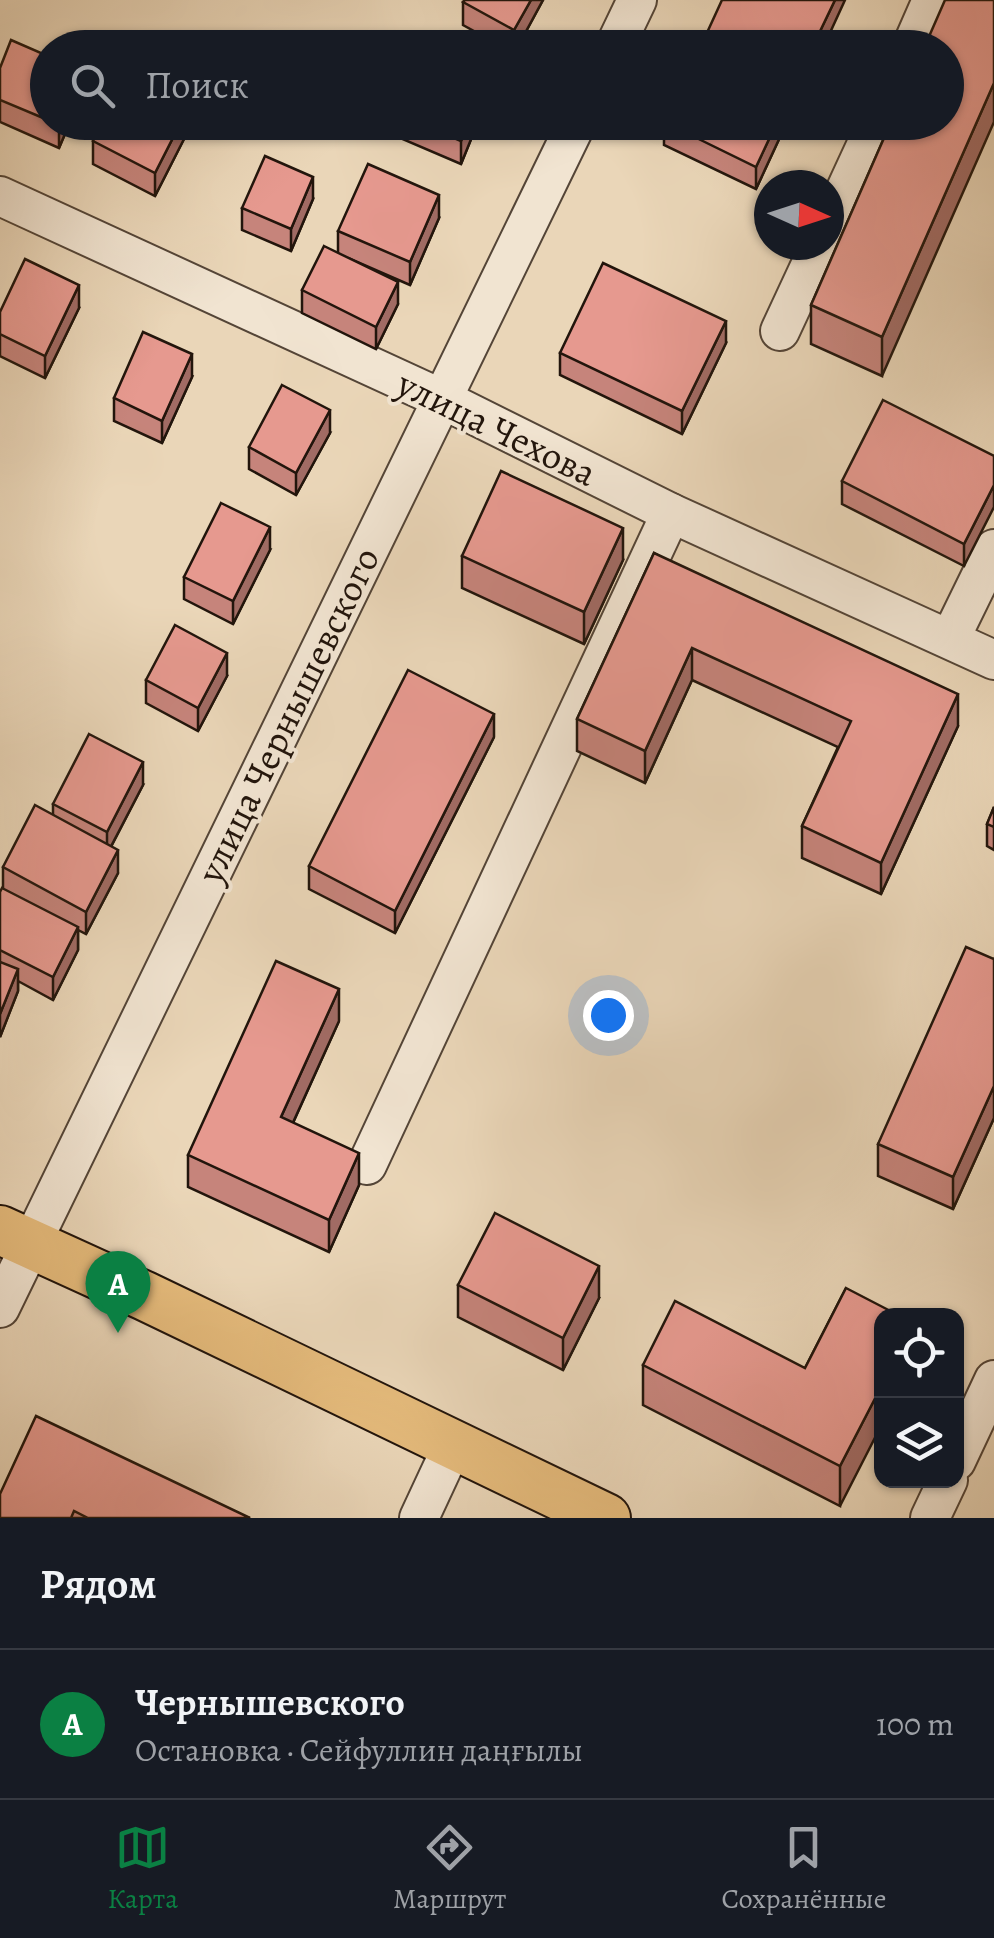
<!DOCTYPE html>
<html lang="ru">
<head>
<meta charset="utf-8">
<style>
  :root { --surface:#171b24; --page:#20242c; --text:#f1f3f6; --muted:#9ea1a6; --line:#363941; --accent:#0b8043 }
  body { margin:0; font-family:Alegreya,serif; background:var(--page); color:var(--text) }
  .controls { position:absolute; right:30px; bottom:30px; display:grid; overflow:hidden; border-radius:20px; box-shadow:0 2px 8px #0004 }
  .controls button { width:90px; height:90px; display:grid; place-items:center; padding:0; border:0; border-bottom:2px solid var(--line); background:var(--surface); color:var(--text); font:50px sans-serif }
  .compass { position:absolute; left:754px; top:170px; width:90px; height:90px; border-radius:50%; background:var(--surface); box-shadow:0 2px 8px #0004; rotate:93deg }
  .you { position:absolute; left:608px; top:1015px; width:35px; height:35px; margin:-25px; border:8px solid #fff; border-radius:50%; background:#1a73e8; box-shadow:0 0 0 15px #1a73e833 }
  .badge { display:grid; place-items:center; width:65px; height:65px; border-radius:50%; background:var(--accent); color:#fff; font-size:32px; font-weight:700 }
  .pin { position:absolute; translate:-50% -82px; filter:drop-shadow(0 2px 5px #0008) }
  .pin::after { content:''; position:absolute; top:52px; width:35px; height:30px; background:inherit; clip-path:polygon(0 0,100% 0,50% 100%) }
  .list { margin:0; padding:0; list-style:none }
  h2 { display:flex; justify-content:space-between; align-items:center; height:130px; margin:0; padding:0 40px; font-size:42px }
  h2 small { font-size:32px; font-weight:400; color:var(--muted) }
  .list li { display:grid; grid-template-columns:65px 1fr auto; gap:30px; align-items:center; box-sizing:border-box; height:150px; padding:0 40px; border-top:2px solid var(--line) }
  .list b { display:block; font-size:38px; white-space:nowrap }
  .list p { margin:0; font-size:32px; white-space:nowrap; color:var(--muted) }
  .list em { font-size:32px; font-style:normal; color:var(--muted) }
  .icon { flex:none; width:55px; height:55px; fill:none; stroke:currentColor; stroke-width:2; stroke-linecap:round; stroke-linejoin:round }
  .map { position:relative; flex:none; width:994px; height:1518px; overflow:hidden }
  .search { position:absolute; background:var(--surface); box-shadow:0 2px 8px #0004; left:30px; right:30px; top:30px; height:110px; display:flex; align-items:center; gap:25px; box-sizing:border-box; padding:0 35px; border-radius:55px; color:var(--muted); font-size:38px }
  .sheet { height:280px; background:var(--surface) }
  nav { display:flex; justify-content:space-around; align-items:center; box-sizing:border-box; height:140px; border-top:2px solid var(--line); background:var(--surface); font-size:28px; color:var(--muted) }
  nav a { display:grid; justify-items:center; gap:5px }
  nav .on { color:var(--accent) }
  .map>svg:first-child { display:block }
</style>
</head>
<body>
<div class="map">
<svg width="994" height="1518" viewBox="0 0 994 1518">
  <rect width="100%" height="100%" fill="#ead6b8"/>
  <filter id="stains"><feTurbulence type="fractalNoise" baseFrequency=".002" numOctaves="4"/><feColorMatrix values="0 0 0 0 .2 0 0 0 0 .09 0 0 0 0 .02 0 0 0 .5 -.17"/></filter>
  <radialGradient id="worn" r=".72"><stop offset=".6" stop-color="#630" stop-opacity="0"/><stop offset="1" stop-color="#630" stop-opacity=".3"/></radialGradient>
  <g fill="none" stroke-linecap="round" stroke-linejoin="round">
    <defs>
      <g id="minor">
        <polyline points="614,48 637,0"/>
        <polyline points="911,48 932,0"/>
        <polyline points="0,196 442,399 671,513 994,660"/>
        <polyline points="829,226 877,122"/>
        <polyline points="780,331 820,245"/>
        <polyline points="950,639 994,549"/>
        <polyline points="367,1165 671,513"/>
        <polyline points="0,1308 577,122"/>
        <polyline points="956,1461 994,1380"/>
        <polyline points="419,1518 453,1445"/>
        <polyline points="930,1518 948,1480"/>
      </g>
      <polyline id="major" points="0,1230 145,1296 606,1518"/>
    </defs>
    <use href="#minor" stroke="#544537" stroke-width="42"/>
    <use href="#major" stroke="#22150c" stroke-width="52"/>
    <use href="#minor" stroke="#f1e4d1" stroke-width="38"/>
    <use href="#major" stroke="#e5bb7c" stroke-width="48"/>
  </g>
  <g fill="#c6847b" stroke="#22150c" stroke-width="2.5">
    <polygon points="543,0 517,48 505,48 463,25 463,2"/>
    <polygon points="48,56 48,122 70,122 59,148 0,122 0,68"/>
    <polygon points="184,122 184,139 155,196 93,164 93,141"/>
    <polygon points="400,122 478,122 461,164 400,138"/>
    <polygon points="787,122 756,189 664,145 664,123"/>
    <polygon points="891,122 882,376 811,344 811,305"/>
    <polygon points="313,199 291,251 242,230 242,208"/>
    <polygon points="439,218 410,285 348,258 398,304 376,349 302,313 302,290 338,253 338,231"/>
    <polygon points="79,308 45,378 0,356 0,312"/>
    <polygon points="726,343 682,434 560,375 560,353"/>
    <polygon points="192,377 162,443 114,421 114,398"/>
    <polygon points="330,433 296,495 249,469 249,447"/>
    <polygon points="994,456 964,566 842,504 842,481"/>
    <polygon points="270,550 233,624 184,599 184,577"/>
    <polygon points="654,553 958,726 881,894 802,858 802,826 838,747 692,680 645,783 577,751 577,719"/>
    <polygon points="462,556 623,560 584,644 462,588"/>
    <polygon points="227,676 198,731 146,703 146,680"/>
    <polygon points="494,737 395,933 309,889 309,866"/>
    <polygon points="143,785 111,847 118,873 86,934 78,930 78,950 53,1000 18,981 18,991 0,1037 0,892 3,888 3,867 53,815 53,804"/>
    <polygon points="994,807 994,850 987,846 987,824"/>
    <polygon points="994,959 994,1118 953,1209 878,1176 878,1144"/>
    <polygon points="339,1021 293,1123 359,1185 329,1252 188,1187 188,1155"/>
    <polygon points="458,1285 599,1298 563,1370 458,1317"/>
    <polygon points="846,1288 840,1506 643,1405 643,1365 805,1368"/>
    <polygon points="0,1494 250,1518 0,1518"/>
  </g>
  <g fill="#a16b64" stroke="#22150c" stroke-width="2.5">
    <polygon points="531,0 543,0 517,48 514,48 514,30"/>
    <polygon points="835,0 845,0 823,48 812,48"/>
    <polygon points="994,83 994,122 882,376 882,337"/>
    <polygon points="61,122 70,122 59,148 59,125"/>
    <polygon points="181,122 184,122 184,139 155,196 155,173"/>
    <polygon points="469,122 478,122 461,164 461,141"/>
    <polygon points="777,122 787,122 756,189 756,167"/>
    <polygon points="313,177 313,199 291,251 291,229"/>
    <polygon points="439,195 439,218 410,285 410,262"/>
    <polygon points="398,282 398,304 376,349 376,327"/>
    <polygon points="79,285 79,308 45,378 45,356"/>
    <polygon points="726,321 726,343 682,434 682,411"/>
    <polygon points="192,354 192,377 162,443 162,421"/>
    <polygon points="330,410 330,433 296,495 296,473"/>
    <polygon points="994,485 994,507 964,566 964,544"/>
    <polygon points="270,527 270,550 233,624 233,601"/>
    <polygon points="623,528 623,560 584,644 584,612"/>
    <polygon points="692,648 692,680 645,783 645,751"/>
    <polygon points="227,653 227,676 198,731 198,708"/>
    <polygon points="958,694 958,726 881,894 881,863"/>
    <polygon points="494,714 494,737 395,933 395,911"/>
    <polygon points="143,762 143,785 107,854 107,832"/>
    <polygon points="118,850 118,873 86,934 86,912"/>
    <polygon points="78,927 78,950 53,1000 53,977"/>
    <polygon points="18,969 18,991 0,1037 0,1014"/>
    <polygon points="339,989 339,1021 281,1149 281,1117"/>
    <polygon points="994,1086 994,1118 953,1209 953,1177"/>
    <polygon points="359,1153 359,1185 329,1252 329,1220"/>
    <polygon points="599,1266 599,1298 563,1370 563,1338"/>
    <polygon points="882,1385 882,1424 840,1506 840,1466"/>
  </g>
  <g fill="#e6998f" stroke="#22150c" stroke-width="2.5">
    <polygon points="465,0 531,0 514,30 463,2"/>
    <polygon points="722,0 835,0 812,48 700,48"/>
    <polygon points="945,0 994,0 994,83 882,337 811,305 891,122 946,122 946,48 924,48"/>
    <polygon points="11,40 48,56 48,120 0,100 0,68"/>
    <polygon points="103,122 181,122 155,173 93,141"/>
    <polygon points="417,122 469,122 461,141"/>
    <polygon points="664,122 777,122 756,167"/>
    <polygon points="265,156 313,177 291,229 242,208"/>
    <polygon points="368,164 439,195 410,262 338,231"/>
    <polygon points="324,246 398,282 376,327 302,290"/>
    <polygon points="25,259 79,285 45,356 0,334 0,312"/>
    <polygon points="603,263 726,321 682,411 560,353"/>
    <polygon points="143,332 192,354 162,421 114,398"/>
    <polygon points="282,385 330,410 296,473 249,447"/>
    <polygon points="883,400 994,456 994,485 964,544 842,481"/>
    <polygon points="501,471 623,528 584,612 462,556"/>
    <polygon points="221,503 270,527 233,601 184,577"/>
    <polygon points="654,553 958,694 881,863 802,826 851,721 692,648 645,751 577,719"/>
    <polygon points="175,625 227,653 198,708 146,680"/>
    <polygon points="408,670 494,714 395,911 309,866"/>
    <polygon points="89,734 143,762 107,832 53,804"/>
    <polygon points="35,805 118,850 86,912 3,867"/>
    <polygon points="994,807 994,827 987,824"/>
    <polygon points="2,888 78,927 53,977 0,950 0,892"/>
    <polygon points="966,947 994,959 994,1086 953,1177 878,1144"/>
    <polygon points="276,961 339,989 281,1117 359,1153 329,1220 188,1155"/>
    <polygon points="0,962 18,969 0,1014"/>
    <polygon points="495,1213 599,1266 563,1338 458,1285"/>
    <polygon points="846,1288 900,1316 882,1316 882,1385 840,1466 643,1365 675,1301 805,1368"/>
    <polygon points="36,1416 250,1518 88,1518 74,1511 71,1518 0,1518 0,1494"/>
  </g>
  <g text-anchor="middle" stroke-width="8" stroke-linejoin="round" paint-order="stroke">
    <g font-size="38" fill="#22150c" stroke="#f1e4d1">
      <text transform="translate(497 428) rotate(26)" y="13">улица Чехова</text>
      <text transform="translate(288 715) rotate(-64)" y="13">улица Чернышевского</text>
    </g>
  </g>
  <rect width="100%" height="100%" filter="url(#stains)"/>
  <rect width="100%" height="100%" fill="url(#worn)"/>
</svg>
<div class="controls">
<button><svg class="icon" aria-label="locate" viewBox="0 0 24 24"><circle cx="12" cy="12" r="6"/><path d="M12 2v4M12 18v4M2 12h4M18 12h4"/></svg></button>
<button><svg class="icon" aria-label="layers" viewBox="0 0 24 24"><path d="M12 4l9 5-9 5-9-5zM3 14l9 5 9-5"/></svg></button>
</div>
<svg class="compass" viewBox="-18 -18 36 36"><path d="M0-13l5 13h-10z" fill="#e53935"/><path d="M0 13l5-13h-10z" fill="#9ea1a6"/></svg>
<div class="you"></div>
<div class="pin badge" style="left:118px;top:1333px">A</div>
<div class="search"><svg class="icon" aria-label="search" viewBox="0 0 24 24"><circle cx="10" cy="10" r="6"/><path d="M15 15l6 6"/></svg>Поиск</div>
</div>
<section class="sheet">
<h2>Рядом<small></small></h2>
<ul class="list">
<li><span class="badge">A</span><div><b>Чернышевского</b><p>Остановка · Сейфуллин даңғылы</p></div><em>100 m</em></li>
</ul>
</section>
<nav>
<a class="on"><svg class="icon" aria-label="map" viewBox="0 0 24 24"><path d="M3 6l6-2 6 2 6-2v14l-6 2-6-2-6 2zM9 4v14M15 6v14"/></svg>Карта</a>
<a><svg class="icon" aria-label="directions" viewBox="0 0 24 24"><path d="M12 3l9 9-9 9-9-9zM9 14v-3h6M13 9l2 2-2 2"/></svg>Маршрут</a>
<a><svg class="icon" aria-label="saved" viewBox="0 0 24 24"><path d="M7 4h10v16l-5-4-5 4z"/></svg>Сохранённые</a>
</nav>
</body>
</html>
